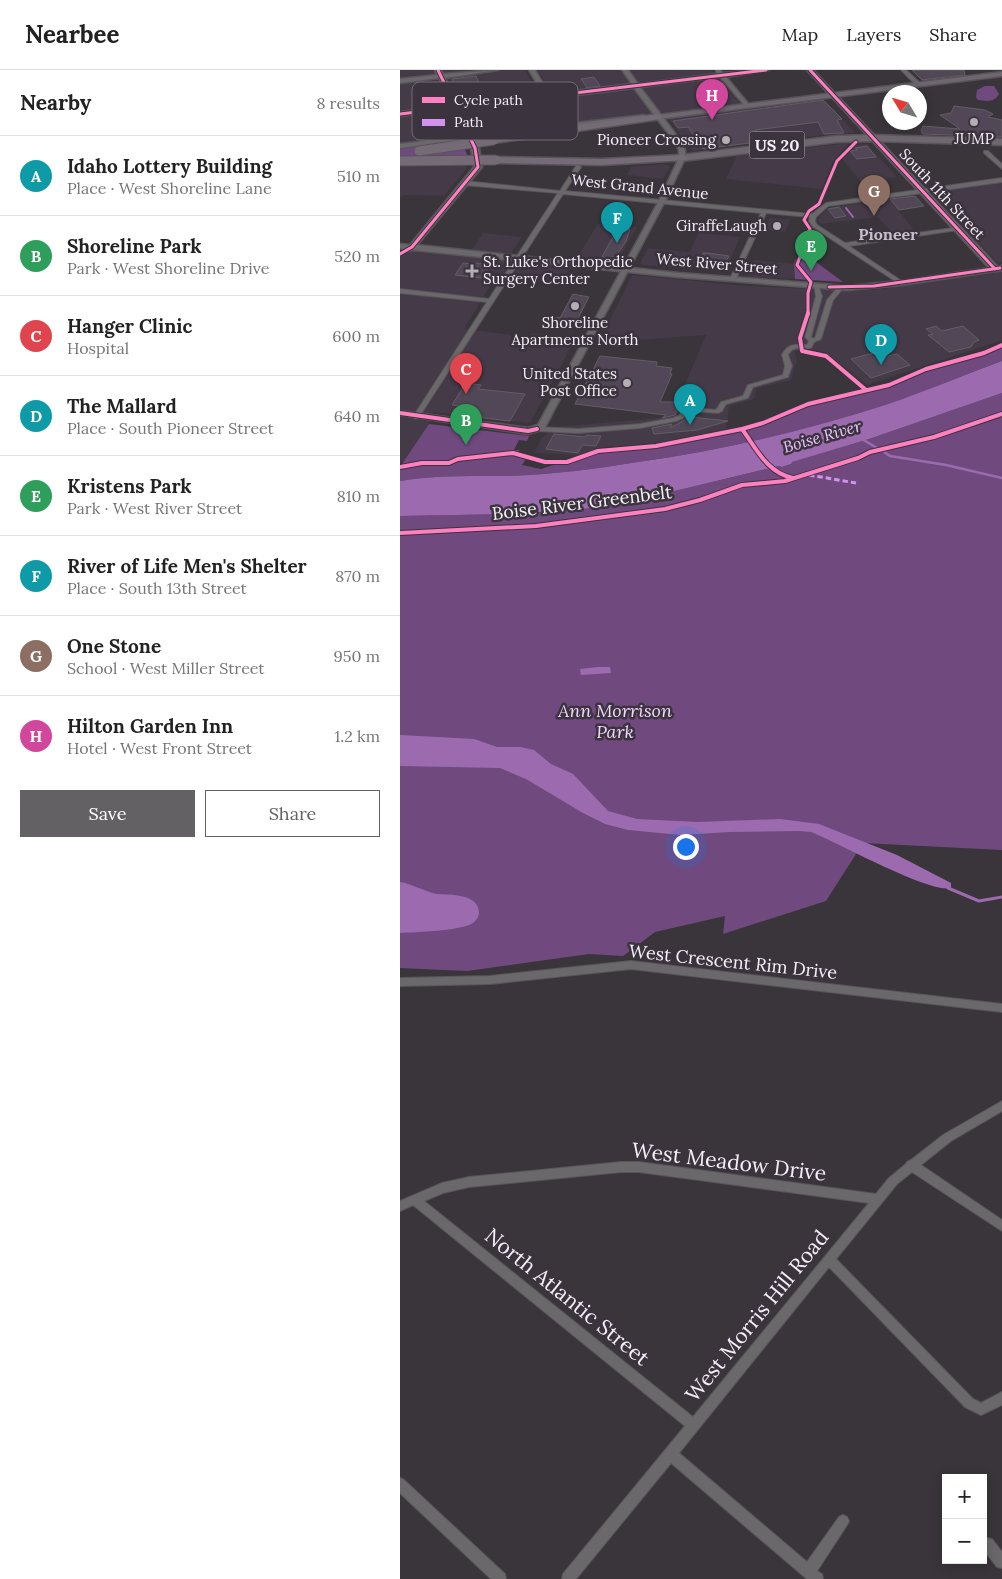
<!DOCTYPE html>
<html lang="en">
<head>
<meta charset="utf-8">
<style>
  :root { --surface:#fff; --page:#f2f2f2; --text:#222; --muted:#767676; --line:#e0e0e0; --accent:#636164 }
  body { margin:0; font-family:Lora,serif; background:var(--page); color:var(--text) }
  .controls { position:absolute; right:15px; bottom:15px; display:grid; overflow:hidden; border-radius:0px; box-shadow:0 2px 12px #0003 }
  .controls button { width:45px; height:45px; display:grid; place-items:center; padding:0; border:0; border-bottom:1px solid var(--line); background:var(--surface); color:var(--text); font:25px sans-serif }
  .compass { position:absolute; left:482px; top:15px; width:45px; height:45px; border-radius:50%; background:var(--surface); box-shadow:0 2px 12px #0003; rotate:308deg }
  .you { position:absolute; left:285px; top:776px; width:18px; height:18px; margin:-12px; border:4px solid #fff; border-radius:50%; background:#1a73e8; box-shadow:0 0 0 8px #1a73e833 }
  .badge { display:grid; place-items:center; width:32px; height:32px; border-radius:50%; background:var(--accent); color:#fff; font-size:16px; font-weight:700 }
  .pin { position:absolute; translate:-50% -41px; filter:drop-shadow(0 1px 2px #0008) }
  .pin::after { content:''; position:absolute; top:26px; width:18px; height:15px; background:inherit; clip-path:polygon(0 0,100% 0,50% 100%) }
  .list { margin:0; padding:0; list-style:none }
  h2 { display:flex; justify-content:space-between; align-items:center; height:65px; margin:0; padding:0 20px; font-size:21px }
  h2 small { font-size:16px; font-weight:400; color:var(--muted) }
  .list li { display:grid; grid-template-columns:32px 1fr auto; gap:15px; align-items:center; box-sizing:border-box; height:80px; padding:0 20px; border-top:1px solid var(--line) }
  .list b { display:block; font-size:19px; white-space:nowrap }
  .list p { margin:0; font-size:16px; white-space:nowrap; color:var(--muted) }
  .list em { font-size:16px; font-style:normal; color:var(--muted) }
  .actions { display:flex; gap:10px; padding:15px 20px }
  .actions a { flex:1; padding:11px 0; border:1px solid var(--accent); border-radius:0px; text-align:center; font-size:18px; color:var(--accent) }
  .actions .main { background:var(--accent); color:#fff }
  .map { position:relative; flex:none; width:602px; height:1509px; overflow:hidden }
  header { display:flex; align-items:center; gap:30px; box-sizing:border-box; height:70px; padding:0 25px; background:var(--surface); border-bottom:1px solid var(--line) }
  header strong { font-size:24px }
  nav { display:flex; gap:28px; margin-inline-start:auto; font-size:18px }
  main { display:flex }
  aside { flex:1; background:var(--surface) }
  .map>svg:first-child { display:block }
</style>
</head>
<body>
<header>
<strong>Nearbee</strong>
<nav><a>Map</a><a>Layers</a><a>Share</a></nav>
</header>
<main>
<aside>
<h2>Nearby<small>8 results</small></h2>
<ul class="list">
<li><span class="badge" style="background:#0f9aa8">A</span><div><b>Idaho Lottery Building</b><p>Place · West Shoreline Lane</p></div><em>510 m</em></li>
<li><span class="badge" style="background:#2e9e5b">B</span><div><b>Shoreline Park</b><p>Park · West Shoreline Drive</p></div><em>520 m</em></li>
<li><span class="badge" style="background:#e0444e">C</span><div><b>Hanger Clinic</b><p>Hospital</p></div><em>600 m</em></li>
<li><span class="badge" style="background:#0f9aa8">D</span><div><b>The Mallard</b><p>Place · South Pioneer Street</p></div><em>640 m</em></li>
<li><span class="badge" style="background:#2e9e5b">E</span><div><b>Kristens Park</b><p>Park · West River Street</p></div><em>810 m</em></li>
<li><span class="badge" style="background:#0f9aa8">F</span><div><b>River of Life Men's Shelter</b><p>Place · South 13th Street</p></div><em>870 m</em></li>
<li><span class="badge" style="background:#8d6e63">G</span><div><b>One Stone</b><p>School · West Miller Street</p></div><em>950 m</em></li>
<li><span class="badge" style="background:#d1479c">H</span><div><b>Hilton Garden Inn</b><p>Hotel · West Front Street</p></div><em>1.2 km</em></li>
</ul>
<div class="actions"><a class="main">Save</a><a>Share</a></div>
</aside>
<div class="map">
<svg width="602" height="1509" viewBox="0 0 602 1509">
  <rect width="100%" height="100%" fill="#3a353b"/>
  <g fill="#443a48">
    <polygon points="0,0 125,0 156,56 0,75"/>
    <polygon points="138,0 312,0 346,41 426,31 455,63 412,66 292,81 264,42 169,54"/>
    <polygon points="449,73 433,92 422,119 326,109 337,86"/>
    <polygon points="467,74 497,107 461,112 442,89 452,76"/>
    <polygon points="65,92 67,98 44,126 5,125 0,127 0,94"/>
    <polygon points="263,94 270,96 263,109 227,105 231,97"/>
    <polygon points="602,112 602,192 598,193 530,122"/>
    <polygon points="489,129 514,160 492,163 478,147 420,154 417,150 428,138"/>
    <polygon points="370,148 390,150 385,162 365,160"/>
    <polygon points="198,154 237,157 218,190 213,192 184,189 178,186"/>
    <polygon points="83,163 122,167 105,192 169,199 161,213 96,206 64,259 111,265 110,273 124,275 131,263 176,268 130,353 33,342 29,354 5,391 0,393 0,180 67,187"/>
    <polygon points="298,163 340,167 325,201 242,195 240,193 248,178 290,182"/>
    <polygon points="353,190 394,194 395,209 347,206"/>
    <polygon points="602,200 602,270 467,315 425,282 408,279 394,281 397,289 391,310 356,318 354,329 329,336 326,360 256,374 204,377 179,385 134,383 142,368 155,357 271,347 306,265 199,273 232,205 347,216 449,221 482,219"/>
  </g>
  <g fill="#704a7f">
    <path d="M585 16H594L599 24C594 33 587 31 578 30L576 27 577 20Z"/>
    <polygon points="57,71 62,73 67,84 65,92 0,94 0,79"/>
    <polygon points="396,189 416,192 443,212 395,209 394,194"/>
    <path d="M602 275V291C563 305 524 322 485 335 404 361 322 380 238 392 194 399 150 405 106 406 70 406 36 405 0 411V397L29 354 129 366 127 371 119 370 114 380H120L116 384 128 386 122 395 141 399 197 381 256 376 342 359 363 353 408 334 489 315 526 299 584 283Z"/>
    <polygon points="602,323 602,780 463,773 426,831 323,864 325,846 255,862 223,886 189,884 67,901 0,898 0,446 115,444 208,437 379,396 382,397 391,394 391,392 469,369"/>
  </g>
  <g fill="#9c6baf">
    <path d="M602 291V323L469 369 392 392 391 394 382 397 379 396 208 437 115 444 0 446V411C36 405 70 406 106 406 150 405 194 399 238 392 322 380 404 361 485 335 524 322 563 305 602 291Z"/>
    <polygon points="198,597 210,597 211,603 181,605 180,599"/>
    <path d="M0 665 74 669 97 677H120L134 680 151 694 173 704 208 741 237 749 298 752 380 749 419 754 497 785 551 813V818C530 824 437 772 411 762L400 761 329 762 281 765 228 760 205 754 183 743 126 709 100 698 0 696Z"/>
    <path d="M0 812C13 814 25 822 37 824 49 825 79 823 79 843 79 846 76 851 73 853 60 861 17 862 0 863Z"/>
  </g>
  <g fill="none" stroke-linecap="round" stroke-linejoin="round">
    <polyline stroke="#9c6baf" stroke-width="2" points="446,138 453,147"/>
    <g stroke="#9c6baf" stroke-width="2.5">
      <polyline points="462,369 477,378"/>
      <polyline points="483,381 490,386 546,395 602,408"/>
    </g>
    <polyline stroke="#9c6baf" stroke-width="3" points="548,818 579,831 602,827"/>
  </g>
  <g fill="#524757" stroke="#625e63">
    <polygon points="512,0 564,0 565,5 522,10"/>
    <polygon points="76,6 81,17 57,20 52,9"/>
    <polygon points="194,7 200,16 187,18 181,9"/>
    <polygon points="423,30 442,49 437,50 444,63 424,64 418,52 355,60 362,67 355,68 357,72 303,79 288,57 278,58 273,51"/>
    <polygon points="554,36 585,40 593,44 588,47 602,50 602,67 523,64 521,61 523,56 560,59 540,45 551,43"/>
    <polygon points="467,76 476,87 457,89 450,81 457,80 455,78"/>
    <polygon points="515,126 524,136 499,140 490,129"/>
    <polygon points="439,137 446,146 435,148 428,139"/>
    <polygon points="218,158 230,159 226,171 213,191 200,190"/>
    <polygon points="303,183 308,183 329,186 322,199 297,196"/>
    <polygon points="63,193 72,194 73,193 91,194 82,208 55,205"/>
    <polygon points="173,224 189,227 172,260 140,255 145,246 160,248"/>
    <polygon points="536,256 542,261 563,256 579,270 574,272 571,277 549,282 528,265 533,264 526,259"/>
    <polygon points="484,282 488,286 497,284 510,295 471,308 451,289 473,283 475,285"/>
    <polygon points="200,286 257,292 256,296 272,298 270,304 272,304 260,332 281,332 275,345 262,348 266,345 175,334"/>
    <polygon points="66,313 81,315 78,319 125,324 110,351 65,346 70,337 52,335"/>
    <polygon points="290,347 328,351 297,360 254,364 252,358 272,354 270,358"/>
    <polygon points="154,364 185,367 187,365 201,366 196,376 182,375 178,383 146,379"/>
  </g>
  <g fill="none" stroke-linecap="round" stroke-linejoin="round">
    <defs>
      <g id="minor">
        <polygon points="501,0 506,0 520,13 520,15 516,15"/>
        <polygon points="584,81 588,81 602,94 602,99 584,83"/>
        <polygon points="178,95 181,97 165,121 412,144 426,133 602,108 602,112 428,136 416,147 415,151 417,155 445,173 560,157 560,159 558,160 449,176 503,212 504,213 501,215 413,157 409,151 410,147 366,143 336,209 333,211 330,209 361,143 163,124 19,347 16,349 14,348 13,347 87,232 0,223 0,219 89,229 158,123 64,115 61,113 64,111 160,121 176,96"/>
        <path d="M414 215H418L422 226 411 267 413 269 415 268 427 230 439 216 444 217 433 230 421 269 414 272 411 278C402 279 393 275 388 285L392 296 388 307 353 317 348 328 326 334 322 341 318 343 289 341 283 348 276 351 240 358 178 363 137 361 134 359 137 357 178 359 240 354 273 348 279 346 285 338 287 337 315 340 317 339 321 332 343 326 348 315 383 305 385 296 382 285C387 274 396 274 407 275L409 271 405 267 416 226Z"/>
        <polygon points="231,891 602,934 602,942 231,899 90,914 0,916 0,908 90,906"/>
        <path d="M602 1031V1041L551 1071 521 1095 602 1150V1161L512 1102 497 1114 436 1189 573 1329 581 1333 602 1322V1335L581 1345 565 1337 429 1197 279 1383 407 1492 439 1447 443 1445 447 1447 449 1451 447 1455 417 1501 422 1504 423 1509H407L271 1393 176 1509H162L163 1504 285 1356 13 1135 0 1141V1131L42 1113 69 1107 221 1092H239L476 1124 489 1108 506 1094 507 1092 511 1090 543 1065ZM221 1102H239L469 1133 293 1347 24 1131 43 1123 69 1117Z"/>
        <polygon points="0,1408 4,1410 105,1504 106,1509 91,1509 0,1423"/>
        <polygon points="587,1468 592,1469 602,1482 602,1498 597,1497 583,1479 583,1469"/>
      </g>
      <g id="tertiary">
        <polygon points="129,0 135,0 149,24 232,14 222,0 228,0 238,14 317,4 316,0 320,0 323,3 369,0 326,7 350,36 347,38 320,7 240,17 280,70 285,80 285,88 266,129 144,359 128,364 0,345 0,341 128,358 138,355 260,129 279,88 279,80 274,71 234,18 151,28 167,54 244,45 247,47 246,48 0,78 0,74 161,55 146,28 0,46 0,42 144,25"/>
        <polygon points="407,0 413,0 598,197 598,201 592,201"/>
      </g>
      <polygon id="secondary" points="35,0 41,0 43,4 98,0 45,8 79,78 82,97 17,175 278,203 447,216 501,211 602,196 602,200 501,215 447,220 278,207 13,180 3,182 3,179 0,178 0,174 10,175 74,97 71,78 39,8 0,13 0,9 37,5"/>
      <g id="primary">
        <polygon points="602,2 602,6 258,49 254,47 258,45"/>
        <polygon points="473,65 602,69 602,75 473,71 437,72 282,91 278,88 282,85 437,66"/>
      </g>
      <g id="motorway">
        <polygon points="258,44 261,45 261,49 94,73 89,70 94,67"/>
        <polygon points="282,85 287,88 285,90 202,95 96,93 91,90 96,87 202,89"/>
      </g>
    </defs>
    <use href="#minor" stroke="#585459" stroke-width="2"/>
    <use href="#tertiary" stroke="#585459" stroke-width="3"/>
    <use href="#secondary" stroke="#585459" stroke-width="3"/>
    <use href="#primary" stroke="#585459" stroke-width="3"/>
    <use href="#motorway" stroke="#585459" stroke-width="3"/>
    <use href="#minor" fill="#6b686c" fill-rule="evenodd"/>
    <use href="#tertiary" fill="#6b686c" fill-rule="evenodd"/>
    <use href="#secondary" fill="#6b686c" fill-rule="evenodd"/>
    <use href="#primary" fill="#6e6770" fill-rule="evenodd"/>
    <use href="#motorway" fill="#746b77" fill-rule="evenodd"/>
    <defs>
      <g id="motorway-bridge">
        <polyline points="19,81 94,70"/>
        <polyline points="0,91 96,90"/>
      </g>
    </defs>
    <use href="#motorway-bridge" stroke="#585459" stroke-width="11" stroke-linecap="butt"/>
    <use href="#motorway-bridge" stroke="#746b77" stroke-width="9"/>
    <polyline stroke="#d193ec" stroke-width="3" stroke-dasharray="5.5 3" stroke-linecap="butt" points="409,405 456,413"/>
    <defs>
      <g id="cycleway-far1">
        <polyline points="410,0 595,199"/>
        <polyline points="0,44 366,0"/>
        <polyline points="0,184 12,177 78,97 75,78 38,0"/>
        <polyline points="429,217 474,216 600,198"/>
        <polyline points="408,245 408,223 411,212 397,195 410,159 404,150 409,141 419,134 437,91 456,72"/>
      </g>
      <g id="cycleway">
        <polyline points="408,243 400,268 402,281 426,286 466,320"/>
        <polyline points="0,343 128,361 137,359"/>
        <polyline points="342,359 363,353 408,334 489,315 526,299 584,283 602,275"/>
        <path d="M0 397 22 393H49L58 389 113 383 145 392H167L198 381 256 376 342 359C356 378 367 403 393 408"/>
        <polyline points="0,463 136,456 265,439 300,430 342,415 385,411 458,388 470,382 534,367 602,344"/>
      </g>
    </defs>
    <use href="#cycleway-far1" stroke="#3b333d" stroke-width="5"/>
    <use href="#cycleway" stroke="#3b333d" stroke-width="6"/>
    <use href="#cycleway-far1" stroke="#ff80c0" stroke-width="3"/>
    <use href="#cycleway" stroke="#ff80c0" stroke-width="4"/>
  </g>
  <g fill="#b3aeb5" stroke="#3b333d" stroke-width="2">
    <circle cx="574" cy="52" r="5"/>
    <circle cx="326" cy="70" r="5"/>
    <circle cx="377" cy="156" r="5"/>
    <path d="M69.5 193.5h5v5h5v5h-5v5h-5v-5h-5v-5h5z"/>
    <circle cx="175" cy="236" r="5"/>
    <circle cx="227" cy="313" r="5"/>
  </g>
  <g text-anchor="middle" stroke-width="5" stroke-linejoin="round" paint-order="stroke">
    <g font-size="15" fill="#f4eff6" stroke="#3b333d" text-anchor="end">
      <text x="574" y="74" text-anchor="middle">JUMP</text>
      <text x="316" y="75">Pioneer Crossing</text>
      <text x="367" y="161">GiraffeLaugh</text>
      <text x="83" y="197" text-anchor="start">St. Luke's Orthopedic<tspan x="83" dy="17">Surgery Center</tspan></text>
      <text x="175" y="258" text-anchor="middle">Shoreline<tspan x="175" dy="17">Apartments North</tspan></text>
      <text x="217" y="309">United States<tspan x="217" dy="17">Post Office</tspan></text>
    </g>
    <g font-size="15" fill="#f4eff6" stroke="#3b333d">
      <text transform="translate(240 117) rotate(6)" y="5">West Grand Avenue</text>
      <text transform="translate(542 124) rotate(47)" y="5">South 11th Street</text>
      <text transform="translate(317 194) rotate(5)" y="5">West River Street</text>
    </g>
    <rect fill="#3b333d" stroke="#bcb7be" stroke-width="1" x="349.5" y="61.5" width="55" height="27" rx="4"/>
    <g font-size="16" font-weight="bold" fill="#f4eff6">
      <text x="377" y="81">US 20</text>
    </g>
    <g font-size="16" font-weight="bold" fill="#c8bfcc" stroke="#3b333d">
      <text x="488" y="170">Pioneer</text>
    </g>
    <g font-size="16" font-style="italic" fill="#edc3ff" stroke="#3b333d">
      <text transform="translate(422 366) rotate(-16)" y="6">Boise River</text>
    </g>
    <g font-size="18" fill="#f4eff6" stroke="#3b333d">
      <text transform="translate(182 433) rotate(-7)" y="6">Boise River Greenbelt</text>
      <text transform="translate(333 892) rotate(6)" y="6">West Crescent Rim Drive</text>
    </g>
    <g font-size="18" font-style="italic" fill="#f3d6fe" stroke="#3b333d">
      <text x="215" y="647">Ann Morrison<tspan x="215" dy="21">Park</tspan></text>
    </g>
    <g font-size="21" fill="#f4eff6" stroke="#3b333d">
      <text transform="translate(329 1092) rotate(7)" y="7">West Meadow Drive</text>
      <text transform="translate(167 1227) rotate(39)" y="7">North Atlantic Street</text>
      <text transform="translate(357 1246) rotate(-51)" y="7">West Morris Hill Road</text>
    </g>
  </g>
  <rect x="12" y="12" width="166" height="58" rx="8" fill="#3b333d" stroke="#726b74" stroke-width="1"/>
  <rect x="22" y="27" width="23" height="6" fill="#ff80c0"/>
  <rect x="22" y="49" width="23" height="7" fill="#d193ec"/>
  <g font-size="14" fill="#f4eff6">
    <text x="54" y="35">Cycle path</text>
    <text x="54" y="57">Path</text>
  </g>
</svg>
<div class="controls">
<button>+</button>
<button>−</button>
</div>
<svg class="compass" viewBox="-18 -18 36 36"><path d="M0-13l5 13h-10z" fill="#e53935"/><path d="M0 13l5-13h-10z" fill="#767676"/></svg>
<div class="you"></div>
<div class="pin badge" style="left:290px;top:355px;background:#0f9aa8">A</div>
<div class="pin badge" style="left:66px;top:375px;background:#2e9e5b">B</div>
<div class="pin badge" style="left:66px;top:324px;background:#e0444e">C</div>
<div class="pin badge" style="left:481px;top:295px;background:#0f9aa8">D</div>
<div class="pin badge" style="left:411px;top:201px;background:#2e9e5b">E</div>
<div class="pin badge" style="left:217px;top:173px;background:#0f9aa8">F</div>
<div class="pin badge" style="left:474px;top:146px;background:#8d6e63">G</div>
<div class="pin badge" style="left:312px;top:50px;background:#d1479c">H</div>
</div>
</main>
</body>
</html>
